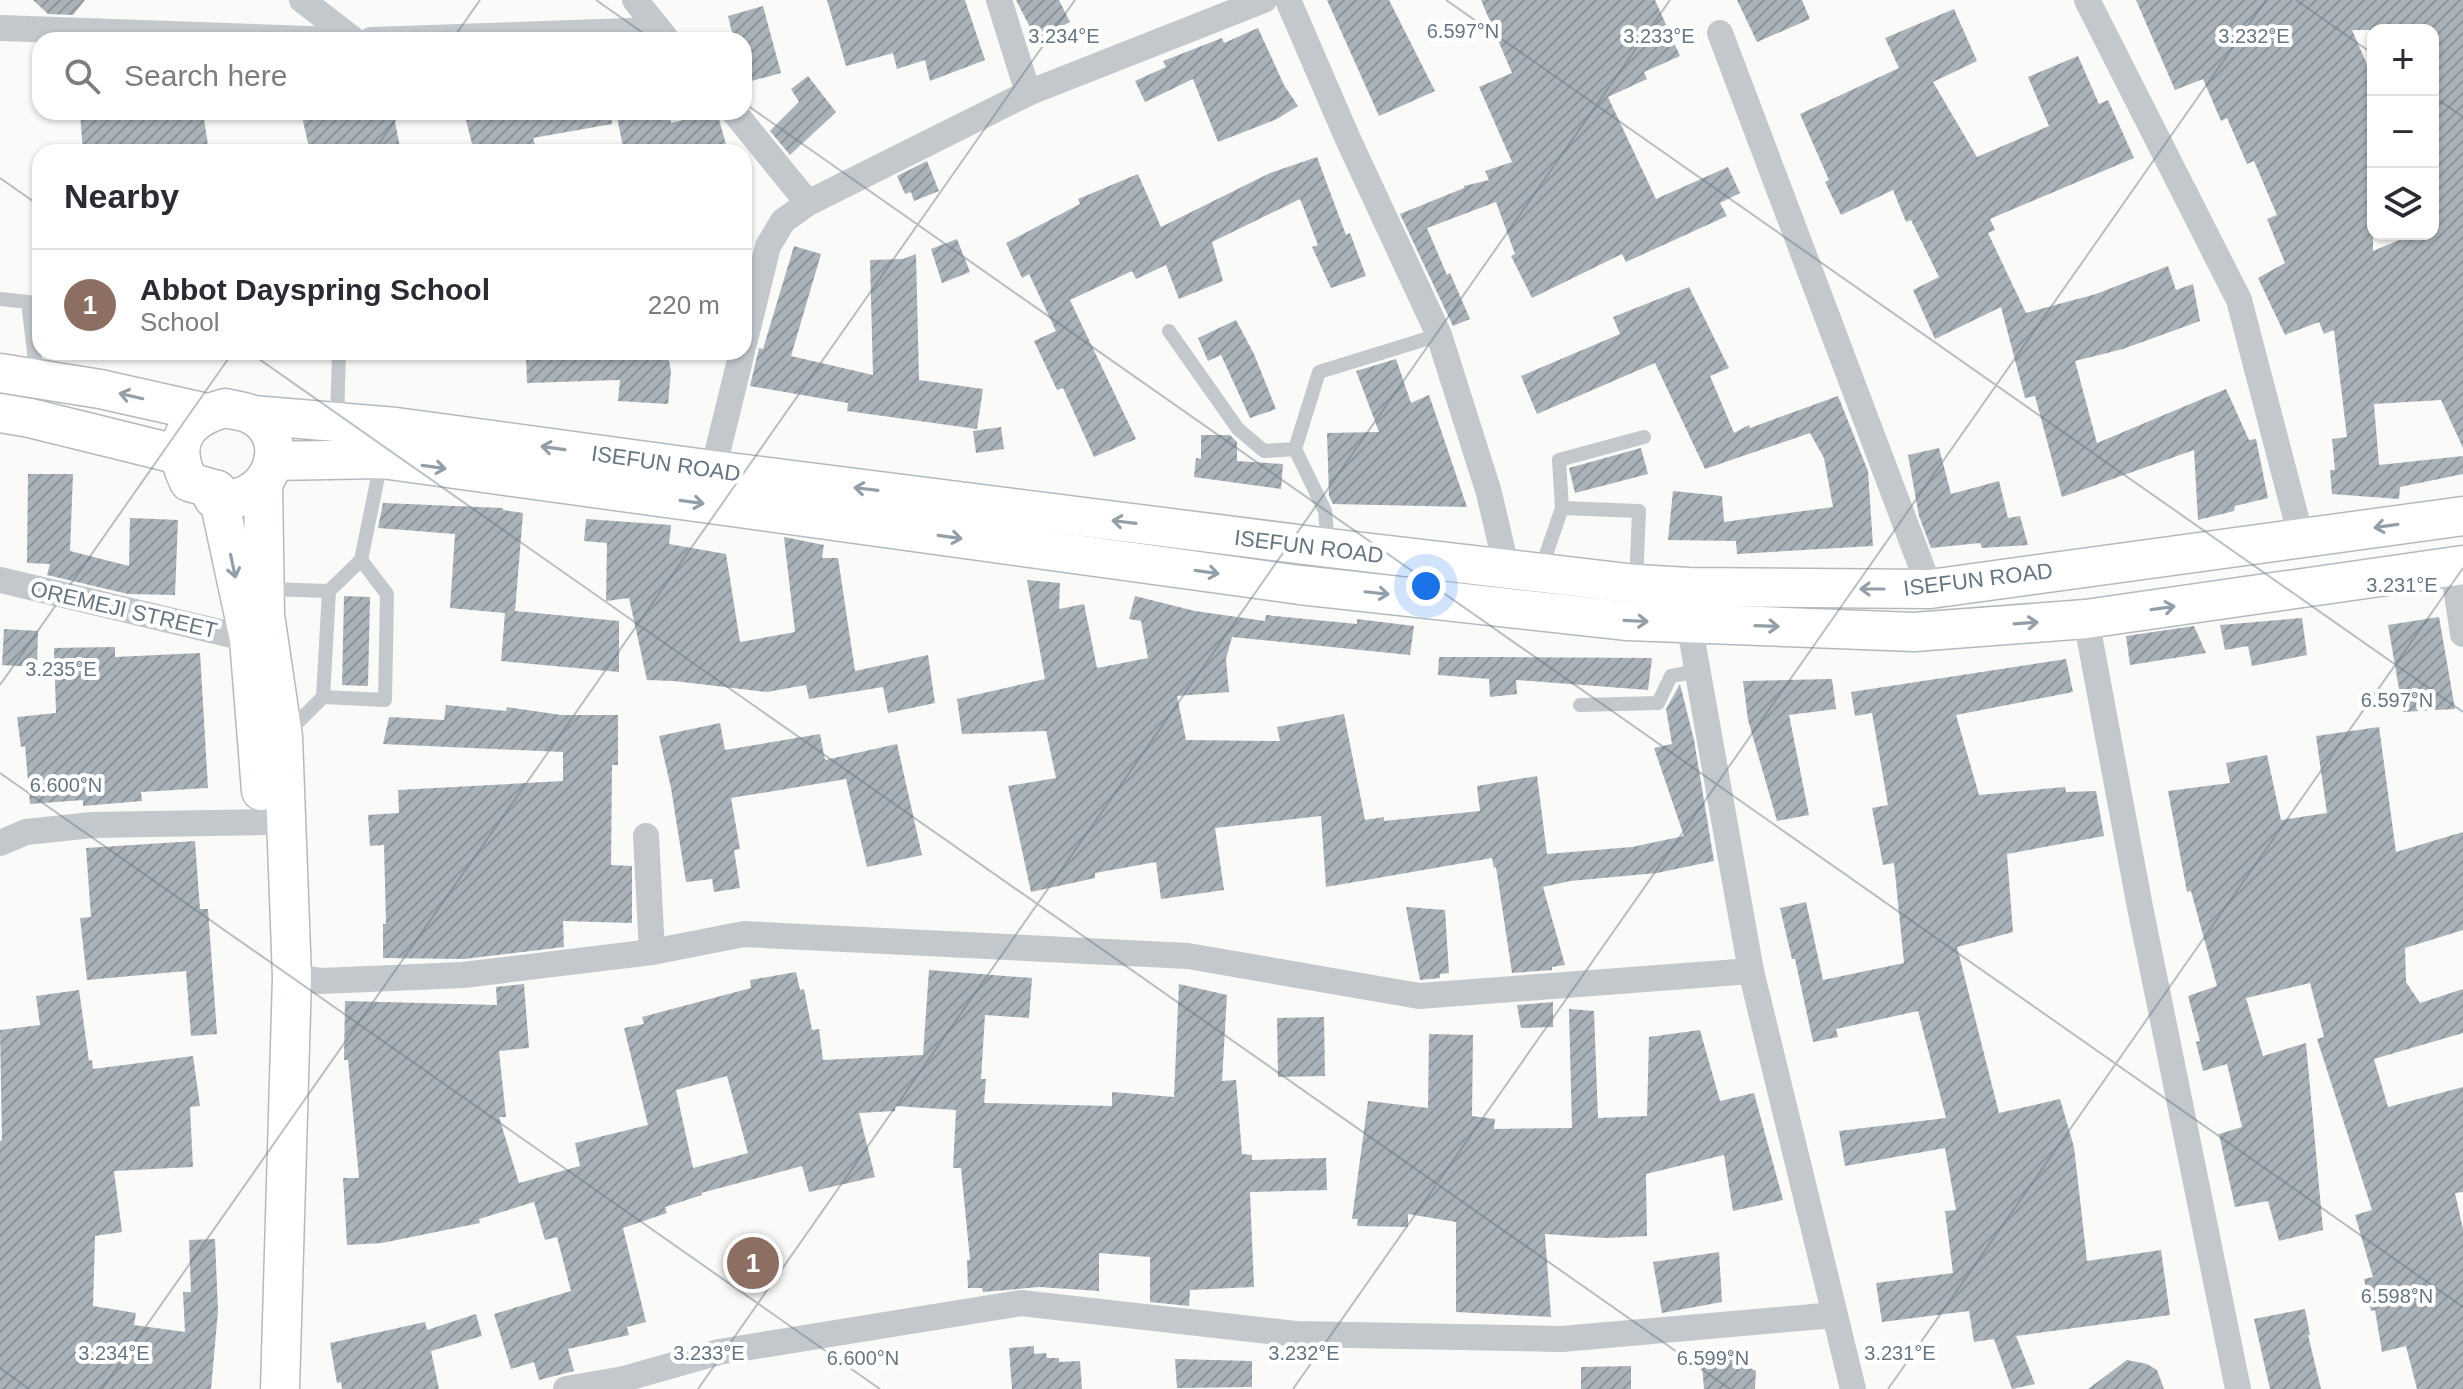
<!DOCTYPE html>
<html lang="en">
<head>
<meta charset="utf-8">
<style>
  :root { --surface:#fff; --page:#f7f7f7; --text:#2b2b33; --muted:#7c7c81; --line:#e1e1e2; --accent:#e4572e }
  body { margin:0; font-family:Arial,sans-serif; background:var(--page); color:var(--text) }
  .controls { position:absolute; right:24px; top:24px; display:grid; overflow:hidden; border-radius:16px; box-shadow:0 2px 6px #0004 }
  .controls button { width:72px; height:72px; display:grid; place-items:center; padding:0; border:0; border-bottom:2px solid var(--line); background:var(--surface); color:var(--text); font:40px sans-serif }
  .you { position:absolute; left:1426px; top:586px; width:28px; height:28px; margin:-20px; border:6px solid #fff; border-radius:50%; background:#1a73e8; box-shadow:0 0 0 12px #1a73e833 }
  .badge { display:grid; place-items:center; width:52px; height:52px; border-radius:50%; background:var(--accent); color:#fff; font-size:26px; font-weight:700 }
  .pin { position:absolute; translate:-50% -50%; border:4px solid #fff; box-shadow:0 2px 8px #0006 }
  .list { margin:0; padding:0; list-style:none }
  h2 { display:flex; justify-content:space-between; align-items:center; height:104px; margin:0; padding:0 32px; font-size:34px }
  h2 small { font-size:26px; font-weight:400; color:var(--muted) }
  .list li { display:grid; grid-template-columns:52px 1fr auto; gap:24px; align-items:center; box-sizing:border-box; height:112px; padding:0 32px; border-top:2px solid var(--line) }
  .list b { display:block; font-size:30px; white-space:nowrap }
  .list p { margin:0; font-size:26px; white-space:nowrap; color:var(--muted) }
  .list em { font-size:26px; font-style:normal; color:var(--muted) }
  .icon { flex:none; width:44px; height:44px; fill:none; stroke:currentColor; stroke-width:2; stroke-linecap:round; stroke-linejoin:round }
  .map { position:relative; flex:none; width:2463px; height:1389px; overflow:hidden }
  .search { position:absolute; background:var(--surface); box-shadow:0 2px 6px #0004; left:32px; top:32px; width:720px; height:88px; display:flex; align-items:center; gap:20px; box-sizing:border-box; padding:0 28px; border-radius:24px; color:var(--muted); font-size:30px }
  .panel { position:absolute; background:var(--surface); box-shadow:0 2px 6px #0004; left:32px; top:144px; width:720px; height:216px; border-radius:24px }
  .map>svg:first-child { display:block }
</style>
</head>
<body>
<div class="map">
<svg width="2463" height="1389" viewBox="0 0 2463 1389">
  <defs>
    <pattern id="building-hatch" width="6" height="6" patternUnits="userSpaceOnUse" patternTransform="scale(2)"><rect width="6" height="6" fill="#aab3b9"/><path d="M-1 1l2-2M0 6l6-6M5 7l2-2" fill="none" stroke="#8e969c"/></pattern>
  </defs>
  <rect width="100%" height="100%" fill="#fafaf8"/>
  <g fill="url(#building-hatch)" fill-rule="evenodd">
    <polygon points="33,0 85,0 73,15 48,14"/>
    <polygon points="827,0 965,0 985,60 930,81 925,60 897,69 893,53 846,66"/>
    <polygon points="1016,0 1059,0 1070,22 1036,39"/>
    <polygon points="1327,0 1389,0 1435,91 1379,116"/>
    <polygon points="1481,0 1655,0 1680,56 1644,72 1647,79 1608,97 1656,199 1728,167 1740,193 1720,203 1727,216 1626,262 1622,254 1532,298 1511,256 1515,254 1496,202 1427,228 1447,275 1450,273 1470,319 1453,326 1400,214 1464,188 1464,186 1489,180 1485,171 1512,162 1479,87 1512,73"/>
    <polygon points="1737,0 1802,0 1810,19 1757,42"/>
    <path d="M2136 0H2463V448L2441 400 2374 404 2379 465 2463 456V474L2400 487 2399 499 2332 494 2330 470H2335L2332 439 2347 437 2334 330 2324 334 2319 322 2285 335 2258 278 2285 263 2267 219 2277 215 2254 161 2247 164 2227 118 2221 121 2203 79 2175 90ZM2352 30H2433V234H2414L2373 251V78Z"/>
    <polygon points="763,6 781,73 744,83 744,40 734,40 728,16"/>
    <polygon points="1954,9 1977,61 1933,82 1977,157 2049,126 2028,77 2078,56 2099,104 2108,100 2134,158 1990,219 1995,230 1988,233 2026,313 2096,294 2168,266 2176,290 2193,284 2200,321 2123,349 2075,361 2097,443 2226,389 2249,440 2256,439 2268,498 2235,506 2234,511 2198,520 2194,450 2062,497 2035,396 2025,398 2001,307 1935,339 1913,290 1939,277 1911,220 1906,222 1893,190 1841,215 1825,182 1829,180 1800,114 1899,68 1885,38"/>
    <polygon points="1258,28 1284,85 1298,106 1277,119 1218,142 1193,79 1145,102 1135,81 1166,67 1163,61 1222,38 1224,43"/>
    <polygon points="808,76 836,112 790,155 770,131 799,102 791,89"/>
    <polygon points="80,112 203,112 209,152 83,152"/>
    <polygon points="301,112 393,112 401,152 310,152"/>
    <polygon points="464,112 611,112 612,124 533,138 537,152 474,152"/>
    <polygon points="616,112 669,112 671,123 717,112 728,152 624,152"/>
    <polygon points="1317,157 1346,235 1350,233 1366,276 1331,288 1312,247 1318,245 1300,199 1212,242 1223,281 1179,299 1166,265 1136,279 1132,271 1070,300 1136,439 1094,457 1063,388 1057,390 1034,341 1056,331 1029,274 1022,278 1006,243 1080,204 1078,199 1138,174 1161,227 1270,173"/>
    <polygon points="927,161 939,191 914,201 911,192 905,194 897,176"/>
    <polygon points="957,239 970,272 942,283 931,249"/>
    <polygon points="794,246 821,254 791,356 873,375 870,260 903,259 916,254 919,380 983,389 977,429 847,411 848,403 750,386 758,352 759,348 763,349"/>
    <polygon points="1689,287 1729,368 1710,376 1734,433 1749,425 1750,428 1838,396 1868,471 1873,546 1737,554 1736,541 1668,540 1673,491 1722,496 1724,522 1833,507 1824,458 1810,433 1705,469 1655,363 1537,414 1521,376 1620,334 1613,317"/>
    <polygon points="1236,320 1254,354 1276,409 1250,418 1221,355 1208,361 1198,338"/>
    <polygon points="579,352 667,352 671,371 668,404 618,401 620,380 527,383 526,356"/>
    <polygon points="1396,359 1411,403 1429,395 1467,507 1333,504 1329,496 1327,433 1379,432 1356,371"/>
    <polygon points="1001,427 1004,449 976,453 973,431"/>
    <polygon points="1201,435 1230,435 1237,442 1237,461 1283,464 1281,489 1194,477 1196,458 1201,459"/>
    <polygon points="1641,448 1648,474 1575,493 1569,468"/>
    <polygon points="1939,448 1951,494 1999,481 2008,518 2020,516 2028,545 1982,548 1980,543 1931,548 1919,516 1908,455"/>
    <polygon points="28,474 73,474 70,551 129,566 130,518 178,520 175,595 128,594 47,575 50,564 27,563"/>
    <polygon points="383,503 503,508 503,510 523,513 515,611 619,621 619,672 501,661 505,613 450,608 455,534 378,528"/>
    <polygon points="586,519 671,525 669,544 726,554 740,642 795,632 784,537 824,545 822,558 838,558 855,671 928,655 935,703 888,713 883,687 809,699 806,685 767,692 674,681 647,680 629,598 606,601 607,543 584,541"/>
    <polygon points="1027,580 1060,583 1059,609 1084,604 1097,668 1148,658 1141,621 1129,619 1135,596 1195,611 1265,621 1266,615 1357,624 1357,619 1414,626 1410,655 1232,637 1226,659 1229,692 1177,696 1186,740 1280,741 1277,727 1344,714 1365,820 1384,817 1384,821 1480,811 1477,786 1537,776 1547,854 1632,847 1684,836 1654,748 1672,744 1666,709 1680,684 1694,740 1714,861 1657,873 1570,881 1543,887 1565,965 1552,967 1552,970 1512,973 1496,867 1494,868 1492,858 1326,887 1321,816 1215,828 1224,890 1161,899 1156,862 1095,873 1095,878 1031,892 1008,786 1056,778 1046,731 962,734 957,699 1045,679"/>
    <polygon points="344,596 370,597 368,686 342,685"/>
    <polygon points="2439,617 2455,709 2403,712 2388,625"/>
    <polygon points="2302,618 2307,655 2252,666 2248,646 2225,650 2220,625"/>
    <polygon points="2194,626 2206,653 2130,665 2126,636"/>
    <polygon points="4,629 38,631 37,667 2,665"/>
    <polygon points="115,647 115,657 200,653 208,788 141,792 142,801 83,806 83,800 30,804 25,746 21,747 17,717 56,713 54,648"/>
    <polygon points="1439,657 1500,657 1652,658 1648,690 1516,680 1517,694 1490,697 1489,679 1438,675"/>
    <polygon points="2066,659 2073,692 1956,715 1979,795 2065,787 2066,792 2096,791 2104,836 2007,854 2013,932 1957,947 1999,1113 2060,1099 2074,1147 2087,1261 2161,1250 2170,1315 2016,1336 2035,1384 2012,1389 1994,1339 1974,1342 1969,1311 1882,1322 1876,1283 1953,1273 1945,1211 1956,1210 1945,1148 1845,1166 1839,1131 1946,1118 1918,1011 1836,1029 1838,1037 1813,1042 1795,959 1792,959 1780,908 1806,902 1823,980 1904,963 1894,863 1883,865 1872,808 1888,805 1872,713 1855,716 1851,692"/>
    <polygon points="1832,679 1836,709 1789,715 1809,815 1777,821 1748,720 1743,681"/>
    <polygon points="446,705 506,711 507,707 561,715 618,715 618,765 612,765 611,865 632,866 632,923 563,921 564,947 464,959 383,958 383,924 386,924 384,845 370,846 368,815 399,813 398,790 563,781 563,752 383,744 389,717 444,720"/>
    <polygon points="720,723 725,750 820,734 825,760 897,744 922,855 867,867 846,779 731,798 740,849 734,850 740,888 714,892 712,879 686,882 671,788 659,736"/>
    <polygon points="2379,727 2396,852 2463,832 2463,930 2405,948 2406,982 2420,1003 2463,989 2463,1033 2374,1059 2388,1107 2463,1087 2463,1192 2455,1193 2463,1229 2463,1389 2417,1389 2406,1346 2382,1352 2375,1310 2371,1311 2364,1279 2373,1277 2355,1215 2372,1210 2317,1039 2324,1037 2310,983 2246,998 2263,1056 2306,1043 2323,1230 2279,1241 2268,1201 2235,1207 2219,1134 2242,1127 2227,1064 2203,1071 2196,1042 2200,1041 2188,996 2217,986 2191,891 2187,892 2168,791 2230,783 2226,763 2267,755 2281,820 2327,813 2316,736"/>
    <polygon points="195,841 200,909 208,909 217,1034 191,1036 186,971 87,980 80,918 91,917 86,848"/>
    <polygon points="1406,907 1445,910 1449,973 1440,974 1440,978 1420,980"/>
    <path d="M929 970 1032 978 1029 1018 985 1015 981 1079H986L984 1103 1112 1106V1092L1174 1097 1179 984 1227 995 1222 1081 1236 1080 1242 1154 1252 1155V1160L1326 1158 1327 1190 1250 1192 1254 1287 1190 1290 1189 1306 1150 1302V1257L1099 1253V1291L1039 1287 983 1292 982 1288H968L967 1260H970L961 1168H953L956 1110 895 1106V1111L859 1113 875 1177 809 1192 802 1166 701 1193 702 1195 665 1207 667 1213 623 1228 646 1322 627 1327 629 1335 568 1349 574 1371 539 1380 534 1362 511 1369 494 1314 571 1291 557 1237 545 1240 534 1202 479 1219 480 1223 382 1243 347 1245 343 1178H359L348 1060H344L345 1001 497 1005 496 987 524 984 529 1048 499 1051 506 1117H499L519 1183 580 1166 575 1143 648 1125 624 1028 644 1024 642 1017 751 988 750 980 796 972 800 990 804 989 812 1030 819 1029 823 1060 923 1055ZM727 1076 748 1153 693 1168 676 1090Z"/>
    <polygon points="79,990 89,1061 92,1060 93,1069 193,1056 200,1106 190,1107 193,1167 114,1171 122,1232 95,1236 93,1306 136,1313 134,1325 185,1332 183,1292 191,1292 189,1240 215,1239 218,1311 211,1389 0,1389 0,1141 2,1140 0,1030 40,1025 36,996"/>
    <polygon points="1553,1002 1553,1027 1521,1028 1517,1005"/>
    <polygon points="1569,1009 1594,1011 1598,1118 1647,1116 1649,1037 1700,1030 1720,1101 1754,1093 1783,1200 1733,1211 1724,1155 1646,1174 1647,1236 1605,1238 1545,1234 1551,1317 1456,1312 1456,1222 1408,1214 1408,1227 1357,1226 1358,1219 1352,1219 1368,1101 1428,1108 1429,1034 1473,1035 1472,1116 1495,1119 1494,1129 1572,1128"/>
    <polygon points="1324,1017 1325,1076 1278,1077 1277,1018"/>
    <polygon points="1719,1252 1722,1302 1662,1313 1653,1262"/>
    <polygon points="2305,1309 2310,1335 2308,1335 2321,1389 2270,1389 2254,1319"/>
    <polygon points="476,1314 482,1336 431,1351 439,1389 342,1389 341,1382 337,1383 330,1343 425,1322 427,1330"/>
    <polygon points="1034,1346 1034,1354 1046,1353 1047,1358 1059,1358 1059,1362 1080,1361 1082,1389 1012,1389 1009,1348"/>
    <polygon points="1749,1350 1746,1366 1756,1371 1755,1389 1704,1389 1701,1354"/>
    <polygon points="1175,1359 1252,1361 1252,1387 1177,1388"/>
    <polygon points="2127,1360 2147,1364 2157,1370 2164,1389 2088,1389"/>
    <polygon points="1631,1366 1631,1389 1581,1389 1581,1367"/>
  </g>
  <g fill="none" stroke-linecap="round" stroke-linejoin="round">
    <defs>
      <g id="secondary">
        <polyline points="0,373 100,389 207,413"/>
        <path d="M225 408C233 410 243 411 250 414 297 437 271 509 213 498L217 490 189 482C169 443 185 419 225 408Z"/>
        <polyline points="0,413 30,418 180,455"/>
        <polyline points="252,415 396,427 713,470 1329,548 1636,584 1689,587 1930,589 2463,516"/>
        <polyline points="273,461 382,459 1300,585 1628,621 1914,632 2086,619 2463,565"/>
        <polyline points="263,484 265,615 283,737 292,977 280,1389"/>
        <polyline points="217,490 249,639 261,791"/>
      </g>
    </defs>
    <use href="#secondary" stroke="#b3babf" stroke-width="41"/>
    <g stroke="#c3c8cc" stroke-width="14">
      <polyline points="0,299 28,302 37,378"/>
      <polyline points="1169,331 1238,429 1264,451 1295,449 1319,372 1439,335"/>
      <polyline points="337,420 339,352"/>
      <polyline points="1295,449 1325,511 1328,544"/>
      <polyline points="1562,508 1639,511 1636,584"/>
      <polyline points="1540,572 1562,508 1559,460 1644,437"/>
      <polyline points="266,589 329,591"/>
      <polyline points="323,697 385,700 387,594 361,560"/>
      <polyline points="1580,705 1658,703 1671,676 1698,671"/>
      <polyline points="289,731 323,697 329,591 361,560 381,462"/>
    </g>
    <g stroke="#c3c8cc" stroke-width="26">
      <polyline points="302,0 354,40"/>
      <polyline points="635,0 665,37"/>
      <polyline points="999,0 1028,93"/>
      <polyline points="1288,0 1347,137 1439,335 1489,493 1507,570"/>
      <polyline points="2087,0 2239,300 2301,537"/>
      <polyline points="0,28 339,40"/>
      <polyline points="1720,33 1930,589"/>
      <polyline points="371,40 658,30"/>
      <polyline points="734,112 808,203"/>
      <polyline points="744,344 768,246 783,221 808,203 1028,93 1264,0"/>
      <polyline points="713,470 742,352"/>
      <polyline points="2453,567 2463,634"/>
      <polyline points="0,580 249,639"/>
      <polyline points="1689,610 1689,623 1751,971 1853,1389"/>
      <polyline points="2086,619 2140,907 2238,1389"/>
      <polyline points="646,836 652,952"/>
      <polyline points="0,843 26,832 92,825 264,822"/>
      <polyline points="292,977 321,981 463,975 652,952 744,934 1188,956 1419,996 1751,971"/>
      <polyline points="566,1389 624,1379 719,1352 1021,1303 1296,1334 1562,1339 1834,1315"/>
    </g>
    <use href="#secondary" stroke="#fff" stroke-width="38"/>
  </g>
  <defs><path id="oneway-shaft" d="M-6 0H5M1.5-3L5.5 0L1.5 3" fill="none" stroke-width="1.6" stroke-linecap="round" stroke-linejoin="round" transform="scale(2)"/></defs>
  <g stroke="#939fa8">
    <use href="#oneway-shaft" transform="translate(131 396) rotate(-167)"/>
    <use href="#oneway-shaft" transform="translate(553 448) rotate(-172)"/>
    <use href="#oneway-shaft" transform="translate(434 467) rotate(8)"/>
    <use href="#oneway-shaft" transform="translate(866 489) rotate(-173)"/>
    <use href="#oneway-shaft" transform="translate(692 502) rotate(8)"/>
    <use href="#oneway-shaft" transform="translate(1124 522) rotate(-173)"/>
    <use href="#oneway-shaft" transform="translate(2386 526) rotate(172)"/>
    <use href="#oneway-shaft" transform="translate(950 537) rotate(8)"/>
    <use href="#oneway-shaft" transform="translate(233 566) rotate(78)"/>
    <use href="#oneway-shaft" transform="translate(1207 572) rotate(8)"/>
    <use href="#oneway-shaft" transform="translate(1872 589) rotate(-180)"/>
    <use href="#oneway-shaft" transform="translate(1377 593) rotate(6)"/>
    <use href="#oneway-shaft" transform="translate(2163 608) rotate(-8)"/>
    <use href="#oneway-shaft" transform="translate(1636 621) rotate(3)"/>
    <use href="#oneway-shaft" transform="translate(2026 623) rotate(-4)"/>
    <use href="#oneway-shaft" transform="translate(1767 626) rotate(2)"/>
  </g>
  <path fill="none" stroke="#657683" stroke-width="2" stroke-opacity="0.45" d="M596 0 653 40M1446 0 2463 712M2296 0 2373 54M452 40 480 0M2433 96 2463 117M744 103 2463 1307M373 152 401 112M0 178 40 206M249 352 1730 1389M0 685 233 352M0 773 880 1389M0 1368 29 1389M102 1389 1075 0M698 1389 1670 0M1293 1389 2266 0M1888 1389 2463 568"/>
  <g text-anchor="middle" stroke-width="8" stroke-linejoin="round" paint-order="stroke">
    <g font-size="22" fill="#657683" stroke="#fff">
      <text transform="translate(666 463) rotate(8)" y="8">ISEFUN ROAD</text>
      <text transform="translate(1309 546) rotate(7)" y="8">ISEFUN ROAD</text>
      <text transform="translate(1978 579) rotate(-7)" y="8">ISEFUN ROAD</text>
      <text transform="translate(124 609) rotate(13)" y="8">OREMEJI STREET</text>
    </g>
  </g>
  <g font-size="20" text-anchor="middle" fill="#657683" stroke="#fff" stroke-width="8" stroke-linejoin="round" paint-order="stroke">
    <text x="1463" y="38">6.597°N</text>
    <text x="1064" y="43">3.234°E</text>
    <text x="1659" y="43">3.233°E</text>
    <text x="2254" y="43">3.232°E</text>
    <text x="2402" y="592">3.231°E</text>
    <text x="61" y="676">3.235°E</text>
    <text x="2397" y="707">6.597°N</text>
    <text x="66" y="792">6.600°N</text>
    <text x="2397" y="1303">6.598°N</text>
    <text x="114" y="1360">3.234°E</text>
    <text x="709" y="1360">3.233°E</text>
    <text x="1304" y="1360">3.232°E</text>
    <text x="1900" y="1360">3.231°E</text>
    <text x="863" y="1365">6.600°N</text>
    <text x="1713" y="1365">6.599°N</text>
  </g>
</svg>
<div class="controls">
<button>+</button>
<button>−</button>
<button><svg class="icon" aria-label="layers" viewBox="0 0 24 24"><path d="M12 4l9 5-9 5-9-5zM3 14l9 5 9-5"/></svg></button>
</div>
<div class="you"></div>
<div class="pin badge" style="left:753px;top:1263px;background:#8d6e63">1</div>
<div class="search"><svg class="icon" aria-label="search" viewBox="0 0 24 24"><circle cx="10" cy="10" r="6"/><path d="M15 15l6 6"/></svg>Search here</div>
<section class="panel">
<h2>Nearby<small></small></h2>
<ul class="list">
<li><span class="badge" style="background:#8d6e63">1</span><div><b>Abbot Dayspring School</b><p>School</p></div><em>220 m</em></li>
</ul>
</section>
</div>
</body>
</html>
